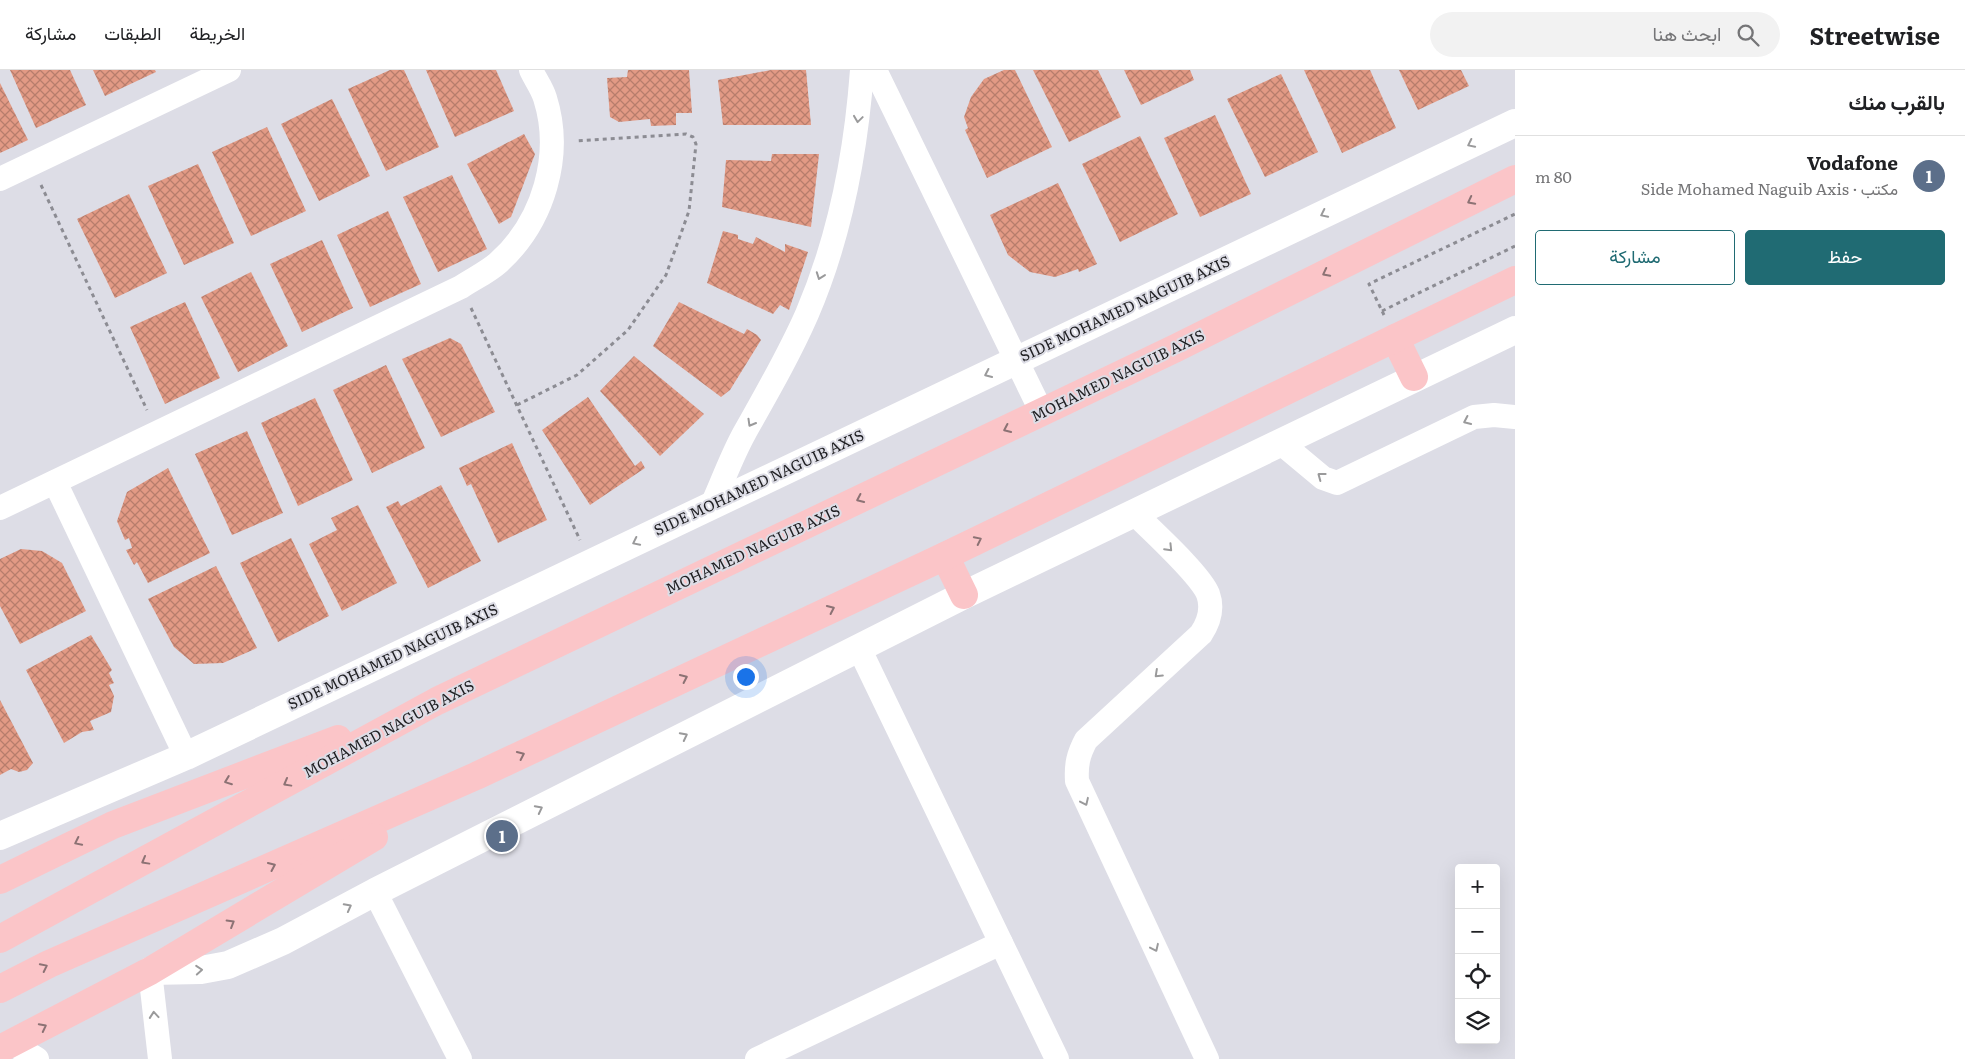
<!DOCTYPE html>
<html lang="ar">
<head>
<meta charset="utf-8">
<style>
  :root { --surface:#fff; --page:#f2f2f2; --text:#202124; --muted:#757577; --line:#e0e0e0; --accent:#206b73 }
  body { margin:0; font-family:Literata,Vazirmatn,serif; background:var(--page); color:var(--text); direction:rtl }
  .controls { position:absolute; right:15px; bottom:15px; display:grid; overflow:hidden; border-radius:5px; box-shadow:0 5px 20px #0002 }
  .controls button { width:45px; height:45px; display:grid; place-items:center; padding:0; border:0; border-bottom:1px solid var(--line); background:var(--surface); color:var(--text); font:25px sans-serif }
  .you { position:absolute; left:745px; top:606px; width:18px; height:18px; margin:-12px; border:4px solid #fff; border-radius:50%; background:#1a73e8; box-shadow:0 0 0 8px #1a73e833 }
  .badge { display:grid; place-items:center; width:32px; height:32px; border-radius:50%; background:var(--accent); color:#fff; font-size:16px; font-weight:700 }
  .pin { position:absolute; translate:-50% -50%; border:2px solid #fff; box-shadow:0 1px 5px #0006 }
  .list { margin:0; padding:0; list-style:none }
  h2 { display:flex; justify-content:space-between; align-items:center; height:65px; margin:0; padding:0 20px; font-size:21px }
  h2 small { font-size:16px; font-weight:400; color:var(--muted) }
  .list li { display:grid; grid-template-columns:32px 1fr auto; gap:15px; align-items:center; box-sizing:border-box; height:80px; padding:0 20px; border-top:1px solid var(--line) }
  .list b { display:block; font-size:19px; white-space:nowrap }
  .list p { margin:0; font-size:16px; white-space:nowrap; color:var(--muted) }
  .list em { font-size:16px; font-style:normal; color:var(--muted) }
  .actions { display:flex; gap:10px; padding:15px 20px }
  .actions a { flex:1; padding:11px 0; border:1px solid var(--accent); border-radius:5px; text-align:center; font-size:18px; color:var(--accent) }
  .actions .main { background:var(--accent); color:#fff }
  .icon { flex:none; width:28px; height:28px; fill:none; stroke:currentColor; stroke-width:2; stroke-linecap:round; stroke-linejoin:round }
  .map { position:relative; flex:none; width:1515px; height:989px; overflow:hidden; direction:ltr }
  header { display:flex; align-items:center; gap:30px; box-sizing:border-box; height:70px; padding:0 25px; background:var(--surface); border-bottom:1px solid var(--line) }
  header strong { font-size:24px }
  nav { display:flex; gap:28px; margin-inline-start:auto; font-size:18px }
  .search { width:350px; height:45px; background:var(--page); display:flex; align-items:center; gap:12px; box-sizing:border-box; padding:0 18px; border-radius:28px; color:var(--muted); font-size:19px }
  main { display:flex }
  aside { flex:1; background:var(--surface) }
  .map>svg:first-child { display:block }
</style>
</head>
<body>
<header>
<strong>Streetwise</strong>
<div class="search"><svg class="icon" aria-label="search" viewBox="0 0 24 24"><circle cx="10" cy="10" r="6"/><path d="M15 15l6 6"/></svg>ابحث هنا</div>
<nav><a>الخريطة</a><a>الطبقات</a><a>مشاركة</a></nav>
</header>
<main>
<aside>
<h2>بالقرب منك<small></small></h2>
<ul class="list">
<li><span class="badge" style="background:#5c6f8a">1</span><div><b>Vodafone</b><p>مكتب · Side Mohamed Naguib Axis</p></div><em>80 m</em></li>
</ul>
<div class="actions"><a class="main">حفظ</a><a>مشاركة</a></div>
</aside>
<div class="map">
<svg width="1515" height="989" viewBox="0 0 1515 989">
  <defs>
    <pattern id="building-cross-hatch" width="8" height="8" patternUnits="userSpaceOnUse" patternTransform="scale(1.25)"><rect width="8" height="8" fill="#e29a85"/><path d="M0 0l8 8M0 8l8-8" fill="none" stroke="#b77d6c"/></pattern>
  </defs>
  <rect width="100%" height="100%" fill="#dddde6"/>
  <g fill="url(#building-cross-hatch)">
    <polygon points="10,0 70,0 86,35 36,58"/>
    <polygon points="93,0 155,0 156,2 105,26"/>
    <polygon points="390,0 404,0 439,77 386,101 348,19"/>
    <polygon points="426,0 496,0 514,41 455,67"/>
    <polygon points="628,0 689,0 692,43 676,43 676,55 651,56 650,49 619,52 610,47 607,8 627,7"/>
    <polygon points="771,0 806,0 811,55 723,55 718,10"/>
    <polygon points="1004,0 1015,0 1052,77 987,108 965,60 968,58 964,47 971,27 984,9"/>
    <polygon points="1033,0 1098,0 1121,47 1069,72"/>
    <polygon points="1124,0 1190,0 1194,10 1141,35"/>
    <polygon points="1304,0 1370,0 1396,58 1342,83"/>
    <polygon points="1399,0 1461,0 1469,16 1418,40"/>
    <polygon points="1281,4 1318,82 1265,107 1227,29"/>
    <polygon points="0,13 28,70 0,83"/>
    <polygon points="332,29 370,106 319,131 281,54"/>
    <polygon points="1215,45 1251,124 1200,147 1164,68"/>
    <polygon points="267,57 306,141 251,166 212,82"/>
    <polygon points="524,64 535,84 511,147 499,154 467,94"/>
    <polygon points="1140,66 1178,144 1120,172 1082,94"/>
    <polygon points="772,84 819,84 811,157 722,137 726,90 771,91"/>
    <polygon points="198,94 234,173 184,195 148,116"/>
    <polygon points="452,105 487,179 438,202 403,127"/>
    <polygon points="1058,113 1097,194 1079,202 1078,199 1055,207 1030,202 1008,185 990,145"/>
    <polygon points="129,124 167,203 115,228 77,149"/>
    <polygon points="388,141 421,214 370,237 337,165"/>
    <polygon points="723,161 738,165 738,169 753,174 756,167 785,182 785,174 808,182 789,240 780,235 773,244 707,213"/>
    <polygon points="322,170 353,238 302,262 270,194"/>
    <polygon points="251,202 288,276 238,302 201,227"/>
    <polygon points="185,232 220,308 165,334 130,257"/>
    <polygon points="679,232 744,264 747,259 757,265 761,270 730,320 721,327 653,276"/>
    <polygon points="450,268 461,274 495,342 441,367 402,289"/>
    <polygon points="634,286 704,344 660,386 600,321"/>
    <polygon points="386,295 425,378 372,403 333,320"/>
    <polygon points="588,327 635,396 641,391 645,398 590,435 542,360"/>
    <polygon points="315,328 353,410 298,436 261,353"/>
    <polygon points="247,361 283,443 232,465 195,384"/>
    <polygon points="512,373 547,450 498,473 471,414 467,416 459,398"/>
    <polygon points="168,398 210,483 148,513 137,492 134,495 126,480 132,478 129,468 125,470 117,451 127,422"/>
    <polygon points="441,415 481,491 428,518 386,437 398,431 401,436"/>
    <polygon points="358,435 397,513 342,541 309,474 337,460 331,448"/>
    <polygon points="291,468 329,546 278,572 240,493"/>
    <polygon points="21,479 42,481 62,493 86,541 20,574 0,536 0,489"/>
    <polygon points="216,496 257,578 223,593 194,594 174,577 148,529"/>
    <polygon points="91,565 112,600 109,603 114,613 109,615 114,626 111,642 90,651 94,660 82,662 64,673 26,600"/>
    <polygon points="0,630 33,693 27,700 19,702 11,699 0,705"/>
  </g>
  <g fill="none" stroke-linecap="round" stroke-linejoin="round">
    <g stroke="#8c8c93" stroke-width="3" stroke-dasharray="4 4" stroke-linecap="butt">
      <polyline points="41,115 147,340"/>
      <polyline points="471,238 580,470"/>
      <polyline points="1382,241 1515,176"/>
      <polyline points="1384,245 1369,214 1515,144"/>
      <polyline points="517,335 577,305 628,260 666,205 689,141 696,74 693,67 686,64 575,71"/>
    </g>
    <g stroke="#fff" stroke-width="24">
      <polyline points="875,0 1042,343"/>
      <polyline points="0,109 229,0"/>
      <polyline points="1281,373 1323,408 1337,413 1474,347 1494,345 1515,347"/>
      <polyline points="55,412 186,686"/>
      <path d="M712 435C723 411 732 385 745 362 767 323 789 285 807 244 840 167 856 83 862 0"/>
      <path d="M0 438 461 217C473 209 488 202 499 192 544 151 563 85 545 28 542 18 535 9 531 0"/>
      <path d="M1134 443C1151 460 1200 504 1208 524 1213 538 1209 552 1201 564L1086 670C1078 685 1076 695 1077 711L1207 989"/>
      <polyline points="859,578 1057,989"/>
      <polyline points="375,822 460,989"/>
      <polyline points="150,901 160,989"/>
      <polyline points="11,973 37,989"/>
      <polyline points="757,989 1001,873"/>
    </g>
    <g stroke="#fff" stroke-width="28">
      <polyline points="0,766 186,686 1515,53"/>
      <polyline points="150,901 201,900 228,895 283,871 375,822 964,525 1515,260"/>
    </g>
    <g stroke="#fbc5c8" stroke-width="28">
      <polyline points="1395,268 1414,307"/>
      <polyline points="945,486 964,525"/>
      <polyline points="0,810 113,755 338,669"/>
      <polyline points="0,869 437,631 1176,278 1515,109"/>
      <polyline points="0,919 49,894 476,706 945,486 1515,210"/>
      <polyline points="0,979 150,901 374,767"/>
    </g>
  </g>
  <defs><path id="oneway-chevron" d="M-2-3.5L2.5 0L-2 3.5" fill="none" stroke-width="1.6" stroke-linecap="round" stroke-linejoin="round" transform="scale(1.25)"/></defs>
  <g stroke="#9a9a9b">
    <use href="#oneway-chevron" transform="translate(858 49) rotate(98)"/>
    <use href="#oneway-chevron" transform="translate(1471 74) rotate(154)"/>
    <use href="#oneway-chevron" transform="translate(1324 144) rotate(154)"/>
    <use href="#oneway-chevron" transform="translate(820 206) rotate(110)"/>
    <use href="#oneway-chevron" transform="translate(988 304) rotate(155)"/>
    <use href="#oneway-chevron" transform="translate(1467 351) rotate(155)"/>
    <use href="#oneway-chevron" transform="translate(751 353) rotate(120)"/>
    <use href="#oneway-chevron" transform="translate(1321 406) rotate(-143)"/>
    <use href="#oneway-chevron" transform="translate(636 472) rotate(154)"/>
    <use href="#oneway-chevron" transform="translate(1169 478) rotate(46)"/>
    <use href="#oneway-chevron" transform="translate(1158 604) rotate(137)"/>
    <use href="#oneway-chevron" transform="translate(684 666) rotate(-27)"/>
    <use href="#oneway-chevron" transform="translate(1085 732) rotate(65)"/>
    <use href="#oneway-chevron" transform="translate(539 739) rotate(-27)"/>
    <use href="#oneway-chevron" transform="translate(348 837) rotate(-28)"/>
    <use href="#oneway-chevron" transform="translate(1155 878) rotate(65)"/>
    <use href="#oneway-chevron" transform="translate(199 900) rotate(-4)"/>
    <use href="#oneway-chevron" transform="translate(154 945) rotate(-95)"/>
  </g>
  <g stroke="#8c7274">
    <use href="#oneway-chevron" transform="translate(1471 131) rotate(153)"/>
    <use href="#oneway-chevron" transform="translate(1326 203) rotate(153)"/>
    <use href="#oneway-chevron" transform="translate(1007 359) rotate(155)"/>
    <use href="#oneway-chevron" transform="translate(860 429) rotate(155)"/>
    <use href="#oneway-chevron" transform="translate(978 470) rotate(-26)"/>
    <use href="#oneway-chevron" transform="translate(831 539) rotate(-25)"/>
    <use href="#oneway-chevron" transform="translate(684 608) rotate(-25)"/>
    <use href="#oneway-chevron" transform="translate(521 685) rotate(-25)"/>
    <use href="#oneway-chevron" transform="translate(228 711) rotate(159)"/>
    <use href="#oneway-chevron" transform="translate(287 713) rotate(151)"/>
    <use href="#oneway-chevron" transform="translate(78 772) rotate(154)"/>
    <use href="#oneway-chevron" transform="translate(145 791) rotate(151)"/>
    <use href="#oneway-chevron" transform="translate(272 796) rotate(-24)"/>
    <use href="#oneway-chevron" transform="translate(231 853) rotate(-31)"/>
    <use href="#oneway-chevron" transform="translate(44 897) rotate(-26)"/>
    <use href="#oneway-chevron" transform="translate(43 957) rotate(-27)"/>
  </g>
  <g text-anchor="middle" stroke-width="4" stroke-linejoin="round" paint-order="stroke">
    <g font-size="15" fill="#1e1e21" stroke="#dddde6">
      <text transform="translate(1125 239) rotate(-25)" y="5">SIDE MOHAMED NAGUIB AXIS</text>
      <text transform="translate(1118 306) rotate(-26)" y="5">MOHAMED NAGUIB AXIS</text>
      <text transform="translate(759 413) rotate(-25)" y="5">SIDE MOHAMED NAGUIB AXIS</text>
      <text transform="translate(753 480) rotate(-25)" y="5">MOHAMED NAGUIB AXIS</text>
      <text transform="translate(393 587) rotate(-25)" y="5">SIDE MOHAMED NAGUIB AXIS</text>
      <text transform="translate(389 659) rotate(-28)" y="5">MOHAMED NAGUIB AXIS</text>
    </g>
  </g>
</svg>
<div class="controls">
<button>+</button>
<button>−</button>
<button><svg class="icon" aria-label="locate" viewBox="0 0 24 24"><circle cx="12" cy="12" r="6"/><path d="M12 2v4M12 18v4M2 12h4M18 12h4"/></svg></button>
<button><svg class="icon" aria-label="layers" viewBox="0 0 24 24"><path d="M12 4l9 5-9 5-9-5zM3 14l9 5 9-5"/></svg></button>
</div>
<div class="you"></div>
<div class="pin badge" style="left:502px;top:766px;background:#5c6f8a">1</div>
</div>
</main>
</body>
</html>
